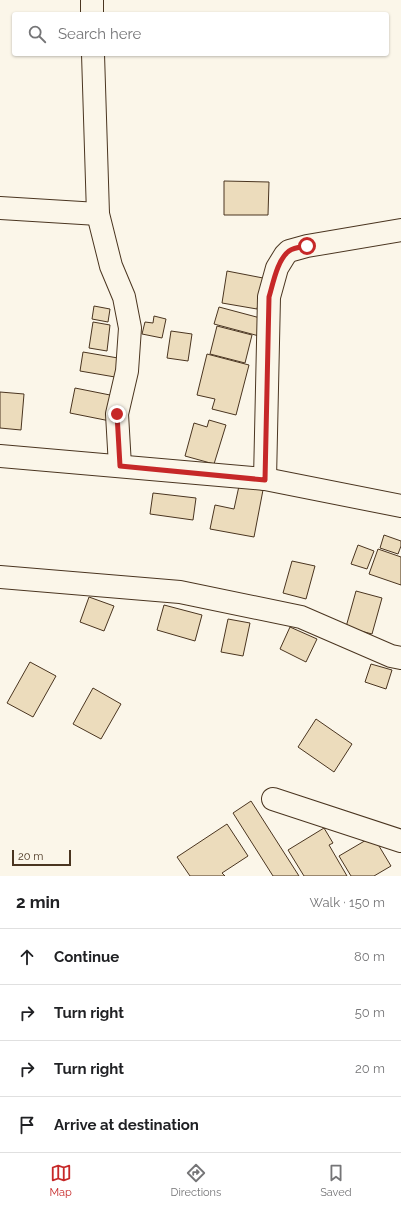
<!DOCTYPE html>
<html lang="en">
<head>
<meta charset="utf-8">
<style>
  :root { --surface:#fff; --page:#f6f6f6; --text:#202124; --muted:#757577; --line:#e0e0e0; --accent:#c62828 }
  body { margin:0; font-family:Raleway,sans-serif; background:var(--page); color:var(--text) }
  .scale { position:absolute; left:12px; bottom:10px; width:59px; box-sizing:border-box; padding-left:4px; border:2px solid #4a3520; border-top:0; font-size:11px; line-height:14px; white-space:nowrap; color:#4a3520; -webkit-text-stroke:3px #fbf6e9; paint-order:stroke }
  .stop { position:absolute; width:12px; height:12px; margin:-9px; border:3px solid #c62828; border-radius:50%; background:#fff }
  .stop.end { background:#c62828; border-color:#fff; box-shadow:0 1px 4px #0008 }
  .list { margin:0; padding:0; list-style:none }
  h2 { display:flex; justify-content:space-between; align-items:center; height:52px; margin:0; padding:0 16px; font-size:17px }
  h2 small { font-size:13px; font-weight:400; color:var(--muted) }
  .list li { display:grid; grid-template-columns:26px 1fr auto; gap:12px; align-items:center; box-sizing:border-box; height:56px; padding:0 16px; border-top:1px solid var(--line) }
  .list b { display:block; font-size:15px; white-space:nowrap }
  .list em { font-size:13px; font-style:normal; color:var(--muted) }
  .icon { flex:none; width:22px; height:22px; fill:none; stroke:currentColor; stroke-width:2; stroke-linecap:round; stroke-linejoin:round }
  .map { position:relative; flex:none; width:401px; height:876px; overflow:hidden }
  .search { position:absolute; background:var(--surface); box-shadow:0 1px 3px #0004; left:12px; right:12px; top:12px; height:44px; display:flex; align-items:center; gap:10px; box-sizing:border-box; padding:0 14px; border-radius:4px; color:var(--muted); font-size:15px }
  .sheet { height:276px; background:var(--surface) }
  nav { display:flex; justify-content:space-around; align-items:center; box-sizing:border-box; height:56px; border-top:1px solid var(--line); background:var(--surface); font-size:11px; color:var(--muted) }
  nav a { display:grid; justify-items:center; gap:2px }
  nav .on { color:var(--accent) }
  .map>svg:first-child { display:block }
</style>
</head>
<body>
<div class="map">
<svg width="401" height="876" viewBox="0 0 401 876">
  <rect width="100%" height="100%" fill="#fbf6e9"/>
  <g fill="#ecdcbc" stroke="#4a3520">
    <polygon points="224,181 269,182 268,215 224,215"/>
    <polygon points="227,271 263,278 257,309 222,303"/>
    <polygon points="94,306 110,309 108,322 92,319"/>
    <polygon points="219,307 264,319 259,336 214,324"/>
    <polygon points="154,316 166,319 162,338 142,334 145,322 153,323"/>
    <polygon points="93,322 110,325 107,351 89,348"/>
    <polygon points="217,326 252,335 245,363 210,354"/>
    <polygon points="171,331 192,334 188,361 167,358"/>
    <polygon points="83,352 118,358 115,377 80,371"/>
    <polygon points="207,354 249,365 236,415 212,409 215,399 197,395"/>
    <polygon points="75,388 120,397 115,422 70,413"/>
    <polygon points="0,392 24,394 21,430 0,428"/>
    <polygon points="209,420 226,425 214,464 185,456 194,423 207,427"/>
    <polygon points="239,486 263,490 254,537 210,529 215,505 234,509"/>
    <polygon points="153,493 196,498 193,520 150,514"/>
    <polygon points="384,535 401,541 401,546 398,554 380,548"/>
    <polygon points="358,545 374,551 367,569 351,564"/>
    <polygon points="378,549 401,557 401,585 369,574"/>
    <polygon points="292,561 315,566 306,599 283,593"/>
    <polygon points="356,591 382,598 372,634 346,627"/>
    <polygon points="89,597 114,606 104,631 80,622"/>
    <polygon points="164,605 202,615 195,641 157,630"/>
    <polygon points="228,619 250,623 243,656 221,652"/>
    <polygon points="290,627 317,639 306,662 280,649"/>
    <polygon points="30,662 56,676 33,717 7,703"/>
    <polygon points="371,664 392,670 386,689 365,682"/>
    <polygon points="93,688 121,704 101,739 73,724"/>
    <polygon points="316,719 352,744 334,772 298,747"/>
    <polygon points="251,801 299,876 273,876 233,813"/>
    <polygon points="227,824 248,856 222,873 225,876 190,876 177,857"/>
    <polygon points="324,828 333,843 329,845 347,876 304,876 288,850"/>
    <polygon points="373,836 391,866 374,876 351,876 339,856"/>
  </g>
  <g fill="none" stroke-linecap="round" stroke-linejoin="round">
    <defs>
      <g id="minor">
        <polyline points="92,0 92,14"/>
        <polyline points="93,54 98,214 111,266 124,297 130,328 127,371 117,414 120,466"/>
        <polyline points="0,208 98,214"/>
        <polyline points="0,456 265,479 401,506"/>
        <polyline points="265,479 269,297 277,268 285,255 289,251 307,246 401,230"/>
        <polyline points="0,577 180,592 301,617 391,656 401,658"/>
        <polyline points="273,799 401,841"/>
      </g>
    </defs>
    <use href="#minor" stroke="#4a3520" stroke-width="24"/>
    <use href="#minor" stroke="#fbf6e9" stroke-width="22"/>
  </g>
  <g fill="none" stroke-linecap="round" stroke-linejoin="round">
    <path stroke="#c62828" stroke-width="5" d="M117 414 120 466 265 480 269 297C273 284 277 260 289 251 293 248 301 247 307 246"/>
  </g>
</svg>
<div class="scale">20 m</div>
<div class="stop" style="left:307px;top:246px"></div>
<div class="stop end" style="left:117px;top:414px"></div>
<div class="search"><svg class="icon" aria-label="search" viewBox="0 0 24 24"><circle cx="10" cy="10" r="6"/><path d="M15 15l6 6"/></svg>Search here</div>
</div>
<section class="sheet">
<h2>2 min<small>Walk · 150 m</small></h2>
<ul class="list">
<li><svg class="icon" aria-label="ahead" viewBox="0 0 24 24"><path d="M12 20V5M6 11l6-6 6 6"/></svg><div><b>Continue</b></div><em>80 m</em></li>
<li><svg class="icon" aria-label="right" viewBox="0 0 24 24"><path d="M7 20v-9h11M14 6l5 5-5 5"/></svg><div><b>Turn right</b></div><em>50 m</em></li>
<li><svg class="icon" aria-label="right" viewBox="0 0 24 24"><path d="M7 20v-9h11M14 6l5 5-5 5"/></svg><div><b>Turn right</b></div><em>20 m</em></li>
<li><svg class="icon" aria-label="arrive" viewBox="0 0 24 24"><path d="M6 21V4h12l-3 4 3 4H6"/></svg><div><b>Arrive at destination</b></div></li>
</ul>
</section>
<nav>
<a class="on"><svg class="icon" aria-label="map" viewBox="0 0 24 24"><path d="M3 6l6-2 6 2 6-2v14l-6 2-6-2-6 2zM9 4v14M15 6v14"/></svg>Map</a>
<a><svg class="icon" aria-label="directions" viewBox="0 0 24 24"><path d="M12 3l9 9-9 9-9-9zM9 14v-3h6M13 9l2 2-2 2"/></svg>Directions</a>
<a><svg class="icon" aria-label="saved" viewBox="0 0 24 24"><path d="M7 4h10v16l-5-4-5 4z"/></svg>Saved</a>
</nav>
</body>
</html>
